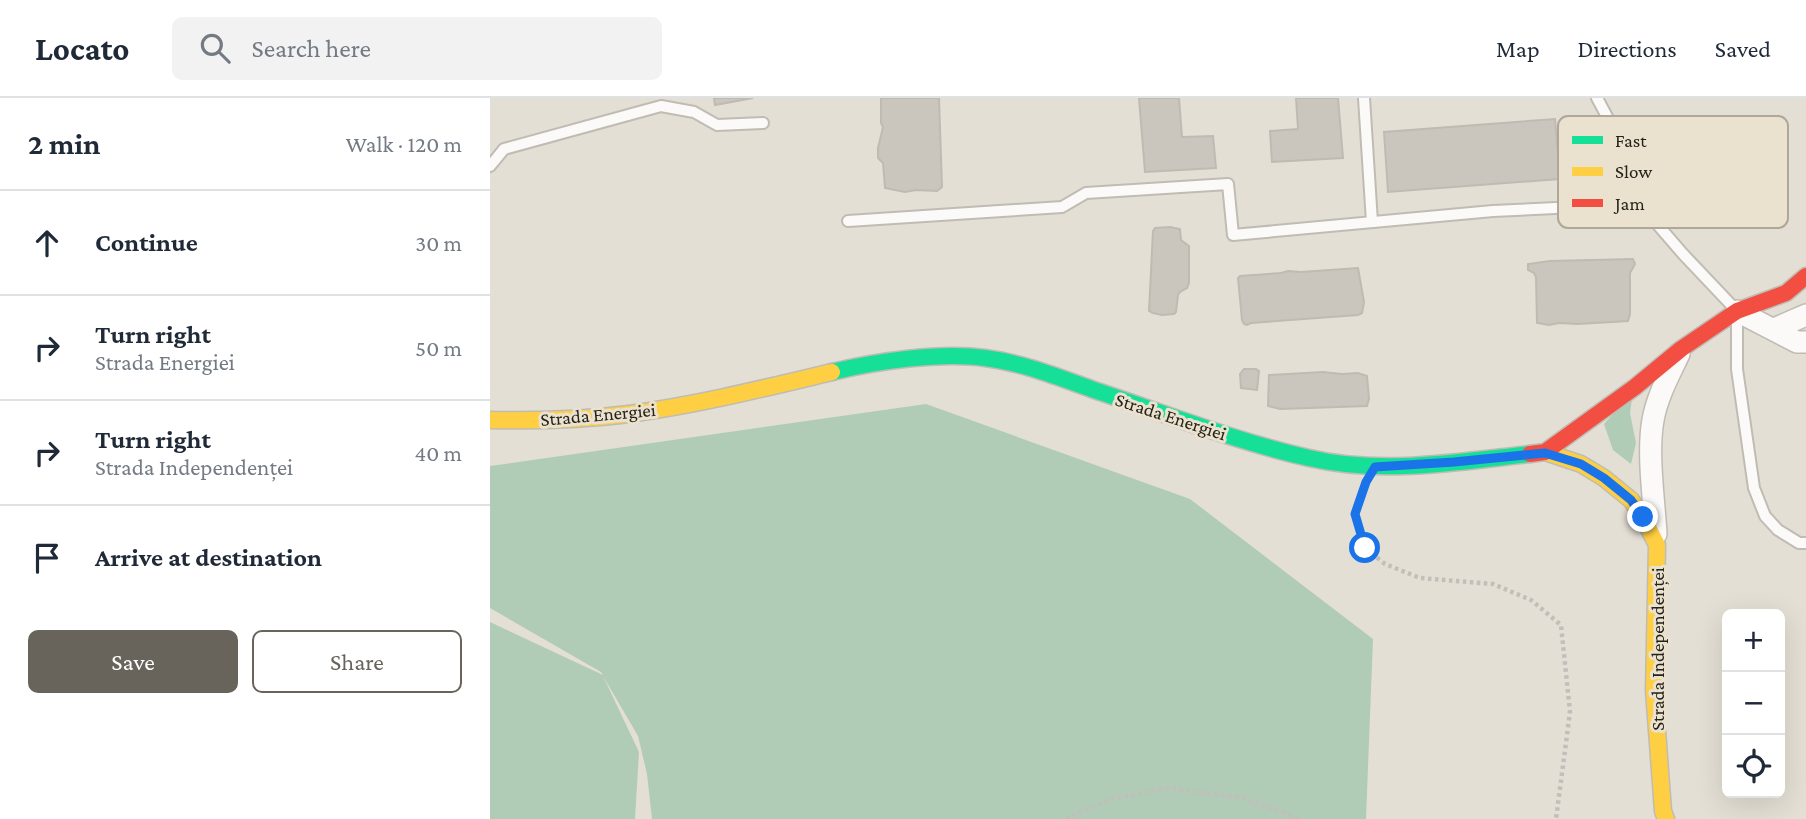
<!DOCTYPE html>
<html lang="en">
<head>
<meta charset="utf-8">
<style>
  :root { --surface:#fff; --page:#f2f2f3; --text:#1f2937; --muted:#747a83; --line:#e0e1e3; --accent:#68645c }
  body { margin:0; font-family:"Crimson Pro",serif; background:var(--page); color:var(--text) }
  .controls { position:absolute; right:21px; bottom:21px; display:grid; overflow:hidden; border-radius:10px; box-shadow:0 7px 28px #0002 }
  .controls button { width:63px; height:63px; display:grid; place-items:center; padding:0; border:0; border-bottom:2px solid var(--line); background:var(--surface); color:var(--text); font:35px sans-serif }
  .stop { position:absolute; width:21px; height:21px; margin:-16px; border:5px solid #1a73e8; border-radius:50%; background:#fff }
  .stop.end { background:#1a73e8; border-color:#fff; box-shadow:0 2px 7px #0008 }
  .list { margin:0; padding:0; list-style:none }
  h2 { display:flex; justify-content:space-between; align-items:center; height:91px; margin:0; padding:0 28px; font-size:30px }
  h2 small { font-size:23px; font-weight:400; color:var(--muted) }
  .list li { display:grid; grid-template-columns:46px 1fr auto; gap:21px; align-items:center; box-sizing:border-box; height:105px; padding:0 28px; border-top:2px solid var(--line) }
  .list b { display:block; font-size:26px; white-space:nowrap }
  .list p { margin:0; font-size:23px; white-space:nowrap; color:var(--muted) }
  .list em { font-size:23px; font-style:normal; color:var(--muted) }
  .actions { display:flex; gap:14px; padding:21px 28px }
  .actions a { flex:1; padding:16px 0; border:2px solid var(--accent); border-radius:10px; text-align:center; font-size:24px; color:var(--accent) }
  .actions .main { background:var(--accent); color:#fff }
  .icon { flex:none; width:38px; height:38px; fill:none; stroke:currentColor; stroke-width:2; stroke-linecap:round; stroke-linejoin:round }
  .map { position:relative; flex:none; width:1316px; height:721px; overflow:hidden }
  header { display:flex; align-items:center; gap:42px; box-sizing:border-box; height:98px; padding:0 35px; background:var(--surface); border-bottom:2px solid var(--line) }
  header strong { font-size:33px }
  nav { display:flex; gap:38px; margin-inline-start:auto; font-size:24px }
  .search { width:490px; height:63px; background:var(--page); display:flex; align-items:center; gap:18px; box-sizing:border-box; padding:0 24px; border-radius:10px; color:var(--muted); font-size:26px }
  main { display:flex }
  aside { flex:1; background:var(--surface) }
  .map>svg:first-child { display:block }
</style>
</head>
<body>
<header>
<strong>Locato</strong>
<div class="search"><svg class="icon" aria-label="search" viewBox="0 0 24 24"><circle cx="10" cy="10" r="6"/><path d="M15 15l6 6"/></svg>Search here</div>
<nav><a>Map</a><a>Directions</a><a>Saved</a></nav>
</header>
<main>
<aside>
<h2>2 min<small>Walk · 120 m</small></h2>
<ul class="list">
<li><svg class="icon" aria-label="ahead" viewBox="0 0 24 24"><path d="M12 20V5M6 11l6-6 6 6"/></svg><div><b>Continue</b></div><em>30 m</em></li>
<li><svg class="icon" aria-label="right" viewBox="0 0 24 24"><path d="M7 20v-9h11M14 6l5 5-5 5"/></svg><div><b>Turn right</b><p>Strada Energiei</p></div><em>50 m</em></li>
<li><svg class="icon" aria-label="right" viewBox="0 0 24 24"><path d="M7 20v-9h11M14 6l5 5-5 5"/></svg><div><b>Turn right</b><p>Strada Independenței</p></div><em>40 m</em></li>
<li><svg class="icon" aria-label="arrive" viewBox="0 0 24 24"><path d="M6 21V4h12l-3 4 3 4H6"/></svg><div><b>Arrive at destination</b></div></li>
</ul>
<div class="actions"><a class="main">Save</a><a>Share</a></div>
</aside>
<div class="map">
<svg width="1316" height="721" viewBox="0 0 1316 721">
  <rect width="100%" height="100%" fill="#e4dfd4"/>
  <g fill="#b1ccb6">
    <polygon points="1143,294 1140,315 1146,345 1141,366 1123,352 1114,326"/>
    <polygon points="436,306 700,401 883,541 876,721 162,721 157,676 148,638 113,578 149,654 145,721 0,721 0,524 113,577 111,574 0,510 0,368"/>
  </g>
  <g fill="#cac5bd" stroke="#bfbbb2" stroke-width="2">
    <polygon points="224,0 263,0 225,7"/>
    <polygon points="391,0 449,0 452,89 447,93 426,92 415,94 395,90 393,65 388,60 388,50 393,29 391,25"/>
    <polygon points="649,0 689,0 692,39 723,38 726,70 655,74"/>
    <polygon points="806,0 848,0 853,60 782,64 780,33 808,31"/>
    <polygon points="1065,21 1070,81 898,94 894,34"/>
    <polygon points="680,129 690,131 691,142 699,148 699,185 697,190 690,194 688,197 686,214 684,216 672,217 663,215 659,213 663,133 665,130"/>
    <polygon points="1143,161 1145,166 1140,175 1140,216 1138,223 1088,226 1069,225 1059,227 1047,225 1046,179 1044,175 1038,172 1038,166 1060,163"/>
    <polygon points="868,170 874,204 872,215 868,217 761,225 757,227 754,226 752,222 748,180 750,178 791,175 798,173 811,174"/>
    <polygon points="754,271 766,271 769,273 767,292 751,290 750,276"/>
    <polygon points="833,274 852,276 868,275 877,278 879,301 877,308 790,311 778,308 779,277"/>
  </g>
  <g fill="none" stroke-linecap="round" stroke-linejoin="round">
    <defs>
      <g id="lane">
        <polyline points="874,0 882,124"/>
        <polyline points="1107,0 1121,26 1129,82 1193,156 1247,213 1247,271 1264,390 1275,418 1288,432 1309,445 1316,445"/>
        <polyline points="0,68 14,51 171,8 204,14 227,27 273,25"/>
        <polyline points="358,123 572,109 596,95 738,86 743,137 1003,113 1150,106"/>
      </g>
      <g id="street">
        <polyline points="1247,213 1307,244 1316,244"/>
        <polyline points="1284,231 1316,217"/>
        <path d="M1166 436C1164 401 1157 355 1163 322 1167 299 1179 277 1189 256"/>
      </g>
      <path id="fast" d="M342 274C387 263 450 254 495 260 534 265 570 280 607 293 676 316 748 344 819 360 892 377 967 364 1040 356"/>
      <g id="slow">
        <path d="M0 322C46 323 92 322 139 316 207 307 275 290 342 274"/>
        <polyline points="1055,354 1091,366 1114,380 1141,402 1153,419 1167,447 1164,592 1173,713 1176,721"/>
      </g>
      <polyline id="jam" points="1040,356 1055,354 1145,289 1191,251 1247,213 1296,195 1316,178"/>
    </defs>
    <use href="#lane" stroke="#c0bcb4" stroke-width="14"/>
    <use href="#street" stroke="#c0bcb4" stroke-width="24"/>
    <use href="#fast" stroke="#c0bcb4" stroke-width="19"/>
    <use href="#slow" stroke="#c0bcb4" stroke-width="19"/>
    <use href="#jam" stroke="#c0bcb4" stroke-width="19"/>
    <g stroke="#c0bfba" stroke-width="4.5" stroke-dasharray="3.5 3.5" stroke-linecap="butt">
      <polyline points="873,391 865,416 875,450 895,466 930,480 1003,486 1041,502 1071,527 1080,614 1066,721"/>
      <polyline points="576,721 618,702 678,690 753,700 810,721"/>
    </g>
    <use href="#lane" stroke="#fbfaf9" stroke-width="10"/>
    <use href="#street" stroke="#fbfaf9" stroke-width="21"/>
    <use href="#fast" stroke="#16e098" stroke-width="16"/>
    <use href="#slow" stroke="#ffcf43" stroke-width="16"/>
    <use href="#jam" stroke="#f24e42" stroke-width="16"/>
  </g>
  <g fill="none" stroke-linecap="round" stroke-linejoin="round">
    <polyline stroke="#1a73e8" stroke-width="9" points="875,450 865,416 876,384 885,369 964,364 1055,355 1091,366 1114,380 1141,402 1153,419"/>
  </g>
  <g text-anchor="middle" stroke-width="6" stroke-linejoin="round" paint-order="stroke">
    <g font-size="19" fill="#25221b" stroke="#eae1ce">
      <text transform="translate(108 316) rotate(-5)" y="7">Strada Energiei</text>
      <text transform="translate(681 318) rotate(18)" y="7">Strada Energiei</text>
      <text transform="translate(1167 551) rotate(-90)" y="7">Strada Independenței</text>
    </g>
  </g>
  <rect x="1068" y="18" width="230" height="112" rx="10" fill="#eae1ce" stroke="#afa898" stroke-width="2"/>
  <rect x="1082" y="38" width="31" height="8" fill="#16e098"/>
  <rect x="1082" y="69" width="31" height="9" fill="#ffcf43"/>
  <rect x="1082" y="101" width="31" height="8" fill="#f24e42"/>
  <g font-size="19" fill="#25221b">
    <text x="1125" y="49">Fast</text>
    <text x="1125" y="80">Slow</text>
    <text x="1125" y="112">Jam</text>
  </g>
</svg>
<div class="controls">
<button>+</button>
<button>−</button>
<button><svg class="icon" aria-label="locate" viewBox="0 0 24 24"><circle cx="12" cy="12" r="6"/><path d="M12 2v4M12 18v4M2 12h4M18 12h4"/></svg></button>
</div>
<div class="stop" style="left:875px;top:450px"></div>
<div class="stop end" style="left:1153px;top:419px"></div>
</div>
</main>
</body>
</html>
